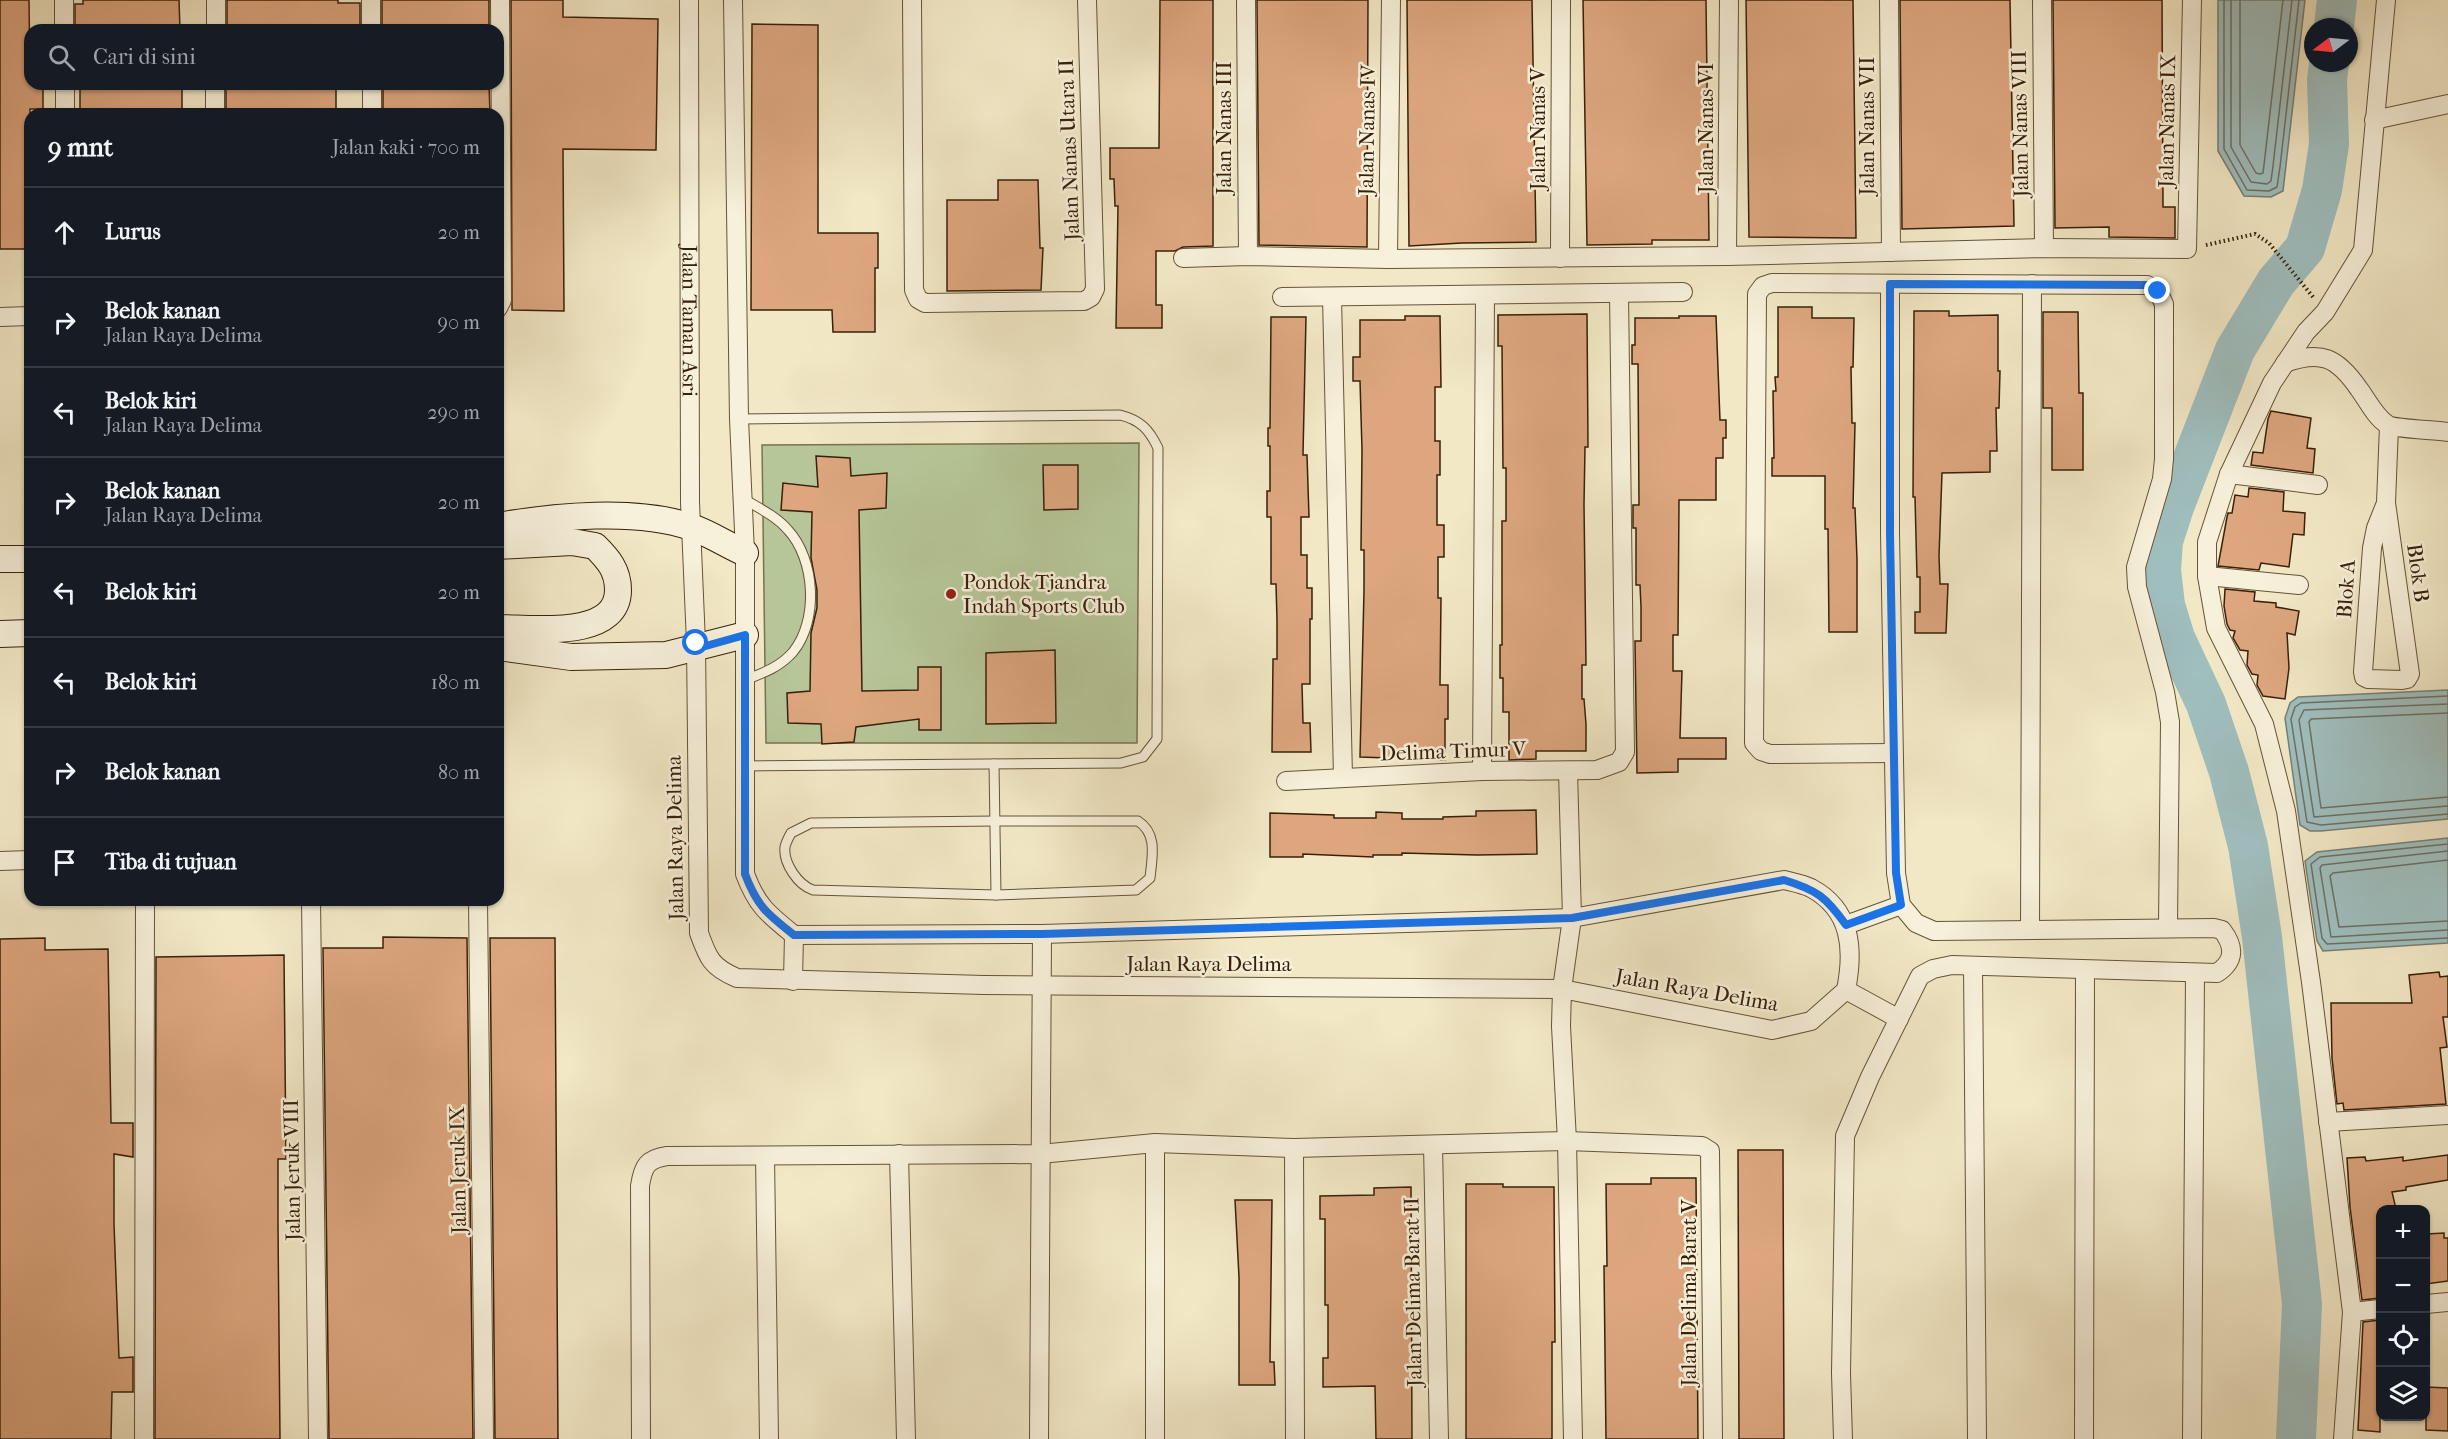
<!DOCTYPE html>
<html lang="id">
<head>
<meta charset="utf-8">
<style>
  :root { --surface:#171b24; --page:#242831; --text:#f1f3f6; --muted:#9ea1a6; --line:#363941 }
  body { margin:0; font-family:"IM FELL French Canon",serif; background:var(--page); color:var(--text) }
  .controls { position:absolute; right:18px; bottom:18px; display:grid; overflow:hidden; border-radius:12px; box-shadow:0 2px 4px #0004 }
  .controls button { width:54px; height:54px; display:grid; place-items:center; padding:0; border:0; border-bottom:2px solid var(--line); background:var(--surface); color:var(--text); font:30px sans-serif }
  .compass { position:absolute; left:2304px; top:18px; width:54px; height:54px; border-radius:50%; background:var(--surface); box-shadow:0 2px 4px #0004; rotate:254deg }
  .stop { position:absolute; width:18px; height:18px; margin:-14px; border:4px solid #1a73e8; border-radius:50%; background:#fff }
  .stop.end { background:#1a73e8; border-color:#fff; box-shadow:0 2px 6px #0008 }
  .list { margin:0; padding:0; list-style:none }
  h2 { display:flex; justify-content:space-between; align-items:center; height:78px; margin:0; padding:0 24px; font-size:26px }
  h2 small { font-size:20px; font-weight:400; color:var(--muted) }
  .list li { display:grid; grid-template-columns:39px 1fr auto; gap:18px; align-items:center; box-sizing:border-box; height:90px; padding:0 24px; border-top:2px solid var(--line) }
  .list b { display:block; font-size:22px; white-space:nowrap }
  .list p { margin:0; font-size:20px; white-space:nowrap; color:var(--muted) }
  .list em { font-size:20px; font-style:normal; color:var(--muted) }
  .icon { flex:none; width:33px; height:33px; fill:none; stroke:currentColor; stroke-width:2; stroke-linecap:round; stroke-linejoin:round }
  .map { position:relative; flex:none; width:2448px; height:1439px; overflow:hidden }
  .search { position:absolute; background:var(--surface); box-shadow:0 2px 4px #0004; left:24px; top:24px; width:480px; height:66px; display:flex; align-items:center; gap:15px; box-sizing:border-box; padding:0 21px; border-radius:18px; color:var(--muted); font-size:22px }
  .panel { position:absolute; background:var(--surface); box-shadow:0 2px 4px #0004; left:24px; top:108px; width:480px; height:798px; border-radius:18px }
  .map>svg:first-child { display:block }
</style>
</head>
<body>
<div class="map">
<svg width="2448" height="1439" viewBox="0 0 2448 1439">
  <rect width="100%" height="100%" fill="#f2e8c6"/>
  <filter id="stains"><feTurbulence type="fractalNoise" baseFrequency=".00333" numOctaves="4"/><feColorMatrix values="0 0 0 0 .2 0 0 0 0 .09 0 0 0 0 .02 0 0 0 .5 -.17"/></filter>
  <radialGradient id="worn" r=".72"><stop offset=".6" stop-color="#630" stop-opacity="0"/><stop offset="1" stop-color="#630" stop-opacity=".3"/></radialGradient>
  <polygon fill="#b6c698" stroke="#777350" stroke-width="1.5" points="1139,443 1137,743 766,743 762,445"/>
  <g fill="#9fbebe" stroke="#767f76" stroke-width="1.5">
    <polygon points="2218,0 2305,0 2283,191 2271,197 2244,196 2218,151"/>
    <polygon points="2448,690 2448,819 2321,831 2310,831 2300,825 2285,718 2290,703 2298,697"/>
    <polygon points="2448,838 2448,943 2323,951 2317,941 2305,861 2317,852"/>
  </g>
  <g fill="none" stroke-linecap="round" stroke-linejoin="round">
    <g stroke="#6c6f64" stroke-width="1.5">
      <polyline points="2224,0 2224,149 2247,190 2269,191 2277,187 2280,167 2299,0"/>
      <polyline points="2231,0 2231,147 2251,182 2267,184 2271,181 2273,166 2292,0"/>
      <polyline points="2240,0 2240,145 2256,173 2260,174 2263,173 2264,165 2283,0"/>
      <polyline points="2448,696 2301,703 2295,707 2291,719 2307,822 2321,825 2448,814"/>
      <polyline points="2448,704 2304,710 2299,720 2314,817 2448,806"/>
      <polyline points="2448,713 2311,719 2309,722 2321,808 2448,797"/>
      <polyline points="2448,844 2320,857 2311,864 2322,938 2327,944 2448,938"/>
      <polyline points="2448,851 2322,865 2320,868 2331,937 2448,930"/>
      <polyline points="2448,860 2333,873 2330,876 2339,927 2448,921"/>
    </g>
    <g stroke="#9fbebe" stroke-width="40">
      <polyline points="2334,27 2337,0"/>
      <polyline points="2296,1439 2302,1304 2262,937 2248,846 2229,772 2206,704 2175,638 2165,605 2161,570 2163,541 2174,507 2235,350 2276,282 2305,248 2322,190 2329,144 2327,80 2329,63"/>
    </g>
  </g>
  <g fill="#dda67f" stroke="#382009" stroke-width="1.5">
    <polygon points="0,0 29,0 30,84 43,84 43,109 30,109 30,249 0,249"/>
    <polygon points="83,0 179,0 180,30 75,30 75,4 83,4"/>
    <polygon points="227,0 338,0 338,3 360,3 360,30 227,30"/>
    <rect x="382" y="0" width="107" height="30"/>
    <polygon points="511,0 563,0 563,17 658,19 656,150 563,149 564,311 512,310"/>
    <polygon points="1160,0 1213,0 1213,246 1183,247 1175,251 1156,251 1156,305 1162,305 1162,328 1116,328 1118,206 1115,206 1114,179 1110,179 1110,148 1159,148"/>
    <polygon points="1257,0 1368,0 1367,247 1259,245"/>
    <polygon points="1407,0 1532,0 1536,242 1462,243 1409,246"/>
    <polygon points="1583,0 1706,0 1709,240 1652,240 1652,244 1587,245"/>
    <polygon points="1746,0 1853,0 1856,238 1749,237"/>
    <polygon points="1900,0 2010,0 2014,226 1902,229"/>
    <polygon points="2053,0 2162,0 2163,207 2175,207 2175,238 2109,237 2109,227 2055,228"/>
    <polygon points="752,24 818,25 818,233 878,233 878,268 875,268 875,332 833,332 832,310 751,310"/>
    <rect x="80" y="84" width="102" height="30"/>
    <rect x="226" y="84" width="110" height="30"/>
    <polygon points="383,84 489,84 490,114 383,114"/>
    <polygon points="998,180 1038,180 1040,248 1043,248 1041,290 947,291 947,200 998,200"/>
    <polygon points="1778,307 1812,307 1812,318 1854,318 1853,367 1851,367 1852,423 1855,423 1853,508 1855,508 1857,559 1857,632 1829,632 1828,529 1825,529 1825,476 1772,476 1772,458 1774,458 1773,391 1776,391 1775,377 1778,377"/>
    <polygon points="1914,311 1949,311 1949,316 1998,315 1998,371 2000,371 1999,408 1996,408 1997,451 1990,451 1990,472 1942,473 1939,556 1940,584 1948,584 1946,633 1915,633 1915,612 1920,612 1920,577 1917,577 1915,497 1913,497"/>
    <polygon points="2043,312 2078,312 2079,393 2083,393 2083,470 2052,470 2052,408 2043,408"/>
    <polygon points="1587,314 1588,447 1585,447 1584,504 1586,665 1582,665 1582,699 1584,699 1586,724 1586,751 1536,751 1536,759 1509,760 1509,712 1503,712 1503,678 1500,678 1500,645 1502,645 1502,521 1506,521 1506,468 1503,468 1502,346 1498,346 1498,315"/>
    <polygon points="1405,316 1440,316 1441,387 1435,387 1435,441 1440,441 1440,475 1437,475 1437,525 1444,525 1444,557 1438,557 1438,598 1441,598 1440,685 1448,685 1448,719 1445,719 1445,760 1360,757 1364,591 1364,550 1361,550 1362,450 1360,381 1353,381 1353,357 1360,357 1360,320 1405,320"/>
    <polygon points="1679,316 1716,316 1720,420 1726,420 1726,438 1723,438 1723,458 1716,458 1716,500 1679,500 1678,635 1673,635 1673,671 1682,671 1680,738 1726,738 1726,759 1678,759 1678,772 1637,773 1635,641 1641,641 1641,607 1640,585 1636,585 1636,528 1633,528 1633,505 1639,505 1638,364 1632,364 1632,345 1635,345 1635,318 1679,318"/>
    <polygon points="1271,317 1306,317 1303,455 1307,455 1309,517 1301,517 1301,555 1307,555 1307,588 1312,588 1312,619 1310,619 1310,684 1302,684 1303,723 1310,723 1311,752 1272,752 1273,659 1277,659 1277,620 1276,584 1271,584 1271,517 1267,517 1267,491 1270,491 1270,446 1268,446 1268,428 1270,428"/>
    <polygon points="2271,411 2311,418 2307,448 2315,449 2313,473 2251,465 2253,452 2263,453 2268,419"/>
    <polygon points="816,456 850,458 851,476 887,473 886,508 859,510 862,691 918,690 918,667 941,667 941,730 919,730 919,719 856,727 854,742 822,744 821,724 788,723 787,693 810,691 811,633 817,608 817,590 811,558 812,512 781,510 783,483 818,487"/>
    <polygon points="1043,465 1078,465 1078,509 1044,510"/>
    <polygon points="2249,488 2284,492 2283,511 2305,513 2304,535 2293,534 2289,567 2261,563 2259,570 2218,566 2227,517 2228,513 2232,513 2235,495 2248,497"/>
    <polygon points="2225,589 2255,592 2254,601 2276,603 2276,607 2299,611 2295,635 2287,633 2289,668 2285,699 2263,696 2257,685 2258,675 2252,674 2247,665 2248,651 2240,650 2233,638 2235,631 2230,630 2227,624 2224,606"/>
    <polygon points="1055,650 1056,723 986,724 986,653"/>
    <polygon points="1536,810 1537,854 1477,855 1402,853 1402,855 1373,855 1373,857 1303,854 1303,857 1270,857 1270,813 1334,815 1334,818 1376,818 1376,812 1402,813 1402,819 1443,819 1443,817 1476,816 1476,811"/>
    <polygon points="383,937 467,938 473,1439 329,1439 323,948 383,948"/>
    <polygon points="45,938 45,950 108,949 111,1123 133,1123 133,1157 114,1154 114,1224 119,1358 133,1357 133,1392 112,1392 111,1439 0,1439 0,939"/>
    <polygon points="490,938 555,938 558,1439 495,1439"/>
    <polygon points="284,955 286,1159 278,1159 278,1227 280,1439 155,1439 156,957"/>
    <polygon points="2439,972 2440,977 2448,976 2448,1017 2443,1017 2447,1047 2440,1048 2446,1104 2344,1110 2343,1103 2337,1104 2332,1058 2331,1003 2412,1003 2409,975"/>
    <polygon points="1738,1150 1783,1150 1784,1439 1739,1439"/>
    <polygon points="2448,1155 2448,1180 2406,1187 2406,1190 2392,1192 2396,1209 2380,1209 2380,1298 2362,1300 2350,1207 2347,1158 2365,1157 2366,1161 2403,1157 2403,1161"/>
    <polygon points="1651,1178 1696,1178 1698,1439 1606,1439 1604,1266 1607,1266 1606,1184 1651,1184"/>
    <polygon points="1466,1184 1503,1184 1503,1187 1554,1187 1555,1342 1552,1342 1552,1439 1466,1439"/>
    <polygon points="1411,1187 1412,1439 1376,1439 1375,1386 1323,1387 1323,1358 1328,1358 1328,1305 1325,1305 1325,1219 1320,1219 1320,1196 1374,1195 1374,1188"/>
    <polygon points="1235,1200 1272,1200 1270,1362 1274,1362 1275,1385 1239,1385 1239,1277"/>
    <polygon points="2444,1233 2444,1238 2448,1238 2448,1281 2426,1284 2426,1234"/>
    <polygon points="2380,1320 2380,1432 2358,1430 2363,1322"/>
    <polygon points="2426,1387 2448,1388 2448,1431 2426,1430"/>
  </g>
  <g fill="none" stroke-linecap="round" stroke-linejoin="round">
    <defs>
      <g id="service">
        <path d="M739 419 1120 415C1140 420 1149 429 1158 448L1157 739 1143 757 1121 763 746 766"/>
        <path d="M742 498C757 507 776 516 788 530 815 559 819 620 793 652 780 667 763 673 745 680"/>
        <polyline points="994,764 996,895"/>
        <path d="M996 821H1138C1158 834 1152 857 1150 878L1136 890 996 895 813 890C798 885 783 863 785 847 786 842 789 837 791 833L811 823Z"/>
      </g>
      <g id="minor">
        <polyline points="64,0 64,30"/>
        <polyline points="371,0 371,30"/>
        <path id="s1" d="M689 0 690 502 696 643 699 933C708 958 711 967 737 978L984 985 1562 989 1772 1030 1811 1021 1846 990C1854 950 1852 910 1811 888 1803 884 1792 882 1784 880L1572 918 1042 934 794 935C768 914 757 906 745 874V553L739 419 733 0"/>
        <polyline points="912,0 914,290 918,299 925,303 1084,301 1091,297 1095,289 1087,0"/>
        <polyline points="1246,0 1248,256"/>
        <polyline points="1889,0 1891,252"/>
        <polyline points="2042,0 2044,248"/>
        <polyline points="216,30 216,0"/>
        <polyline points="65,84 65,114"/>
        <polyline points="372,84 372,114"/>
        <polyline points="215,114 215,84"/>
        <polyline points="2374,120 2448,104"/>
        <polyline points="1727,256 1729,0"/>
        <polyline points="1183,258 1248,256 1388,259 1727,256 2044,248 2187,249 2192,0"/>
        <polyline points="1560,258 1561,0"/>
        <polyline points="1388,259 1391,0"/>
        <polyline points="1282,297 1683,292"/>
        <polyline points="1332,297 1343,777"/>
        <polyline points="498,308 502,300 500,0"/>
        <polyline points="0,317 30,316"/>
        <path d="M2285 363C2321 350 2337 357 2359 389 2368 401 2375 417 2388 425 2396 429 2437 430 2448 432"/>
        <polyline points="2229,474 2318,485"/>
        <polyline points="2386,503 2376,528 2372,548 2363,672 2364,677 2368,679 2402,680 2407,679 2410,674 2386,503 2389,426"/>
        <polyline points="2207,576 2299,585"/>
        <polyline points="1893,753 1770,754 1761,751 1754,743 1757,294 1763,286 1772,283 2147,285 2158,291 2164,304 2164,459 2162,479 2136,567 2137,587 2165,692 2170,722 2168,927"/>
        <polyline points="1482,771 1485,296"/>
        <polyline points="1568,771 1572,918 1562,989 1561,1026 1567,1141 1573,1439"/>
        <polyline points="1286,781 1482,771 1597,770 1619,762 1625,752 1619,293"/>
        <polyline points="0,861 30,860"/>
        <polyline points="311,900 318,1439"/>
        <polyline points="478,900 484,1439"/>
        <polyline points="1846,925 1901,905"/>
        <polyline points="2030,929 2032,284"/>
        <polyline points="1973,966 1977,1439"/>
        <polyline points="793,981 794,935"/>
        <polyline points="1846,990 1899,1019"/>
        <polyline points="2328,1122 2448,1115"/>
        <polyline points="1433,1145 1439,1439"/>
        <polyline points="1294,1148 1295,1439"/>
        <polyline points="899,1154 906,1439"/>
        <polyline points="765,1156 769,1439"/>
        <polyline points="2426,1304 2448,1302"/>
        <polyline points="2352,1312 2380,1309"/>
        <polyline points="144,1439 145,900"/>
        <path d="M641 1439 640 1186C643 1166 647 1159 667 1156L1040 1154 1155 1143 1294 1148 1567 1141 1702 1146 1710 1151 1713 1439"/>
        <polyline points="1039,1439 1042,934"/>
        <polyline points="1155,1439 1155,1143"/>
        <path d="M1843 1439 1841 1373 1845 1136 1870 1077 1920 976 1933 969 1952 965 2217 973C2235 961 2235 947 2222 930L2214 928 1934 931 1916 923 1901 905 1896 873 1890 533V284"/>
        <polyline points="2084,1439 2085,970"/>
        <polyline points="2192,1439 2195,973"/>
        <polyline points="2343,1439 2352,1312 2311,982 2286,811 2264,724 2216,628 2207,576 2207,542 2229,474 2272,383 2306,332 2325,312 2363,250 2386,0"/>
      </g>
      <g id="secondary">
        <path d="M498 526C555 516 636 508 691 527 709 533 727 545 745 553"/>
        <path d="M498 546 572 542 595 546C608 559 618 570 618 590 618 640 532 628 498 628"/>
        <polyline points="0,559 30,559"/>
        <polyline points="0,634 30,633"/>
        <polyline points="498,647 571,657 666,655 745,635"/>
      </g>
    </defs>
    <use href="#service" stroke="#665238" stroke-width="11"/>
    <use href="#minor" stroke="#665238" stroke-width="20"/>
    <use href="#secondary" stroke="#382009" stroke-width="28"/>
    <polyline stroke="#382009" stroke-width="4" stroke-dasharray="1.5 3" stroke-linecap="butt" points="2206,245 2255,234 2269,243 2313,297"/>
    <use href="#service" stroke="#f7f0da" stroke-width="9"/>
    <use href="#minor" stroke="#f7f0da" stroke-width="18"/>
    <use href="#secondary" stroke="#f7f0da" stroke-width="26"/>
  </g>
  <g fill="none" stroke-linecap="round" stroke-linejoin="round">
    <path stroke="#1a73e8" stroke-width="8" d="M696 643 695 649 745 635V874C757 906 767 914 794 935L1042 934 1572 918 1784 880C1817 890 1826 897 1846 925L1901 905 1896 873 1890 533V284L2147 285 2158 291"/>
  </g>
  <circle fill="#8f2418" stroke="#f7f0da" stroke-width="2" cx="951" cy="594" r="6"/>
  <g text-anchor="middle" stroke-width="5" stroke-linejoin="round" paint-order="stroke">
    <g font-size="21" fill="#382009" stroke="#f7f0da">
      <text transform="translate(2167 121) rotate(-89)" y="7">Jalan Nanas IX</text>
      <text transform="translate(2020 124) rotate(-91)" y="7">Jalan Nanas VIII</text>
      <text transform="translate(1867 126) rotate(-90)" y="7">Jalan Nanas VII</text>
      <text transform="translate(1224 128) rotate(-90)" y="7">Jalan Nanas III</text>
      <text transform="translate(1706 128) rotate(-90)" y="7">Jalan Nanas VI</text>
      <text transform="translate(1538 129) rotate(-90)" y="7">Jalan Nanas V</text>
      <text transform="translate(1367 130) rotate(-89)" y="7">Jalan Nanas IV</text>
      <text transform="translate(1069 150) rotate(-92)" y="7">Jalan Nanas Utara II</text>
      <text dy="7" stroke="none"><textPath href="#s1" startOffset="321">Jalan Taman Asri</textPath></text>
      <text transform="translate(2418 573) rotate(82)" y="7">Blok B</text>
      <text transform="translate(2346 589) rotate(-86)" y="7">Blok A</text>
      <text transform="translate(1453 751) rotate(-2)" y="7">Delima Timur V</text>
      <text transform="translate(675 838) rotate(-91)" y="7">Jalan Raya Delima</text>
      <text x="1209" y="971">Jalan Raya Delima</text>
      <text transform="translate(1697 990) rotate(10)" y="7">Jalan Raya Delima</text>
      <text transform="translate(292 1170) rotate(-91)" y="7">Jalan Jeruk VIII</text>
      <text transform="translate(458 1170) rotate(-91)" y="7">Jalan Jeruk IX</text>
      <text transform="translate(1413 1292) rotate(-91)" y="7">Jalan Delima Barat II</text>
      <text transform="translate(1689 1293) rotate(-90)" y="7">Jalan Delima Barat V</text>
    </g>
    <g font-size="21" fill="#382009" stroke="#f7f0da" text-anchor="start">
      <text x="963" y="589">Pondok Tjandra<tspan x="963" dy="24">Indah Sports Club</tspan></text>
    </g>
  </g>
  <rect width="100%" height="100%" filter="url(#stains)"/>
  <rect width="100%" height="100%" fill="url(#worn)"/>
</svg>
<div class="controls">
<button>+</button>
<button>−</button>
<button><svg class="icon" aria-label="locate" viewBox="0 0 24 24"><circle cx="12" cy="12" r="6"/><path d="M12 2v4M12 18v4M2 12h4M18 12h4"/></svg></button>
<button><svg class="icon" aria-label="layers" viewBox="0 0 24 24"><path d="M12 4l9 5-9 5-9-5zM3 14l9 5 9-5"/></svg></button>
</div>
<svg class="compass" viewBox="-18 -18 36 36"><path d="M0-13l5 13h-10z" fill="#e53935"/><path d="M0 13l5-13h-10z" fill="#9ea1a6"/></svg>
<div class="stop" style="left:696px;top:643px"></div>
<div class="stop end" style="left:2158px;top:291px"></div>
<div class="search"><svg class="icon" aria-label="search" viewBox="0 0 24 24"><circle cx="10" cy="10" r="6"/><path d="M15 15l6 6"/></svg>Cari di sini</div>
<section class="panel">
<h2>9 mnt<small>Jalan kaki · 700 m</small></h2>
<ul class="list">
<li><svg class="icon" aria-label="ahead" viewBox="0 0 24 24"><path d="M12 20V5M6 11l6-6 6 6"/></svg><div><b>Lurus</b></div><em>20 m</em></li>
<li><svg class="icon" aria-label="right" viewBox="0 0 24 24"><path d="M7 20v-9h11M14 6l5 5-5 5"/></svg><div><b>Belok kanan</b><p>Jalan Raya Delima</p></div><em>90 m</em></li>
<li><svg class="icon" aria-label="left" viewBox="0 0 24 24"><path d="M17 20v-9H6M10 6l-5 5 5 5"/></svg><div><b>Belok kiri</b><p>Jalan Raya Delima</p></div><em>290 m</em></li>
<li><svg class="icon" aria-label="right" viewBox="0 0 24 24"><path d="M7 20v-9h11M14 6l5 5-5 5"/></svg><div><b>Belok kanan</b><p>Jalan Raya Delima</p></div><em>20 m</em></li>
<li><svg class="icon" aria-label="left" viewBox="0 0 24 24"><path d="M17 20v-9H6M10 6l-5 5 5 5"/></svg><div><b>Belok kiri</b></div><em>20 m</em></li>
<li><svg class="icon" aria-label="left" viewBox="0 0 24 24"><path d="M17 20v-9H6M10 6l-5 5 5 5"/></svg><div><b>Belok kiri</b></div><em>180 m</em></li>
<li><svg class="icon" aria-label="right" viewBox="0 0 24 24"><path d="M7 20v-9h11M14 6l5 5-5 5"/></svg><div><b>Belok kanan</b></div><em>80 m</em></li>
<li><svg class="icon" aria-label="arrive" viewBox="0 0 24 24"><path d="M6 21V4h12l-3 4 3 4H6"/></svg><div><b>Tiba di tujuan</b></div></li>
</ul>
</section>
</div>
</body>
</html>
